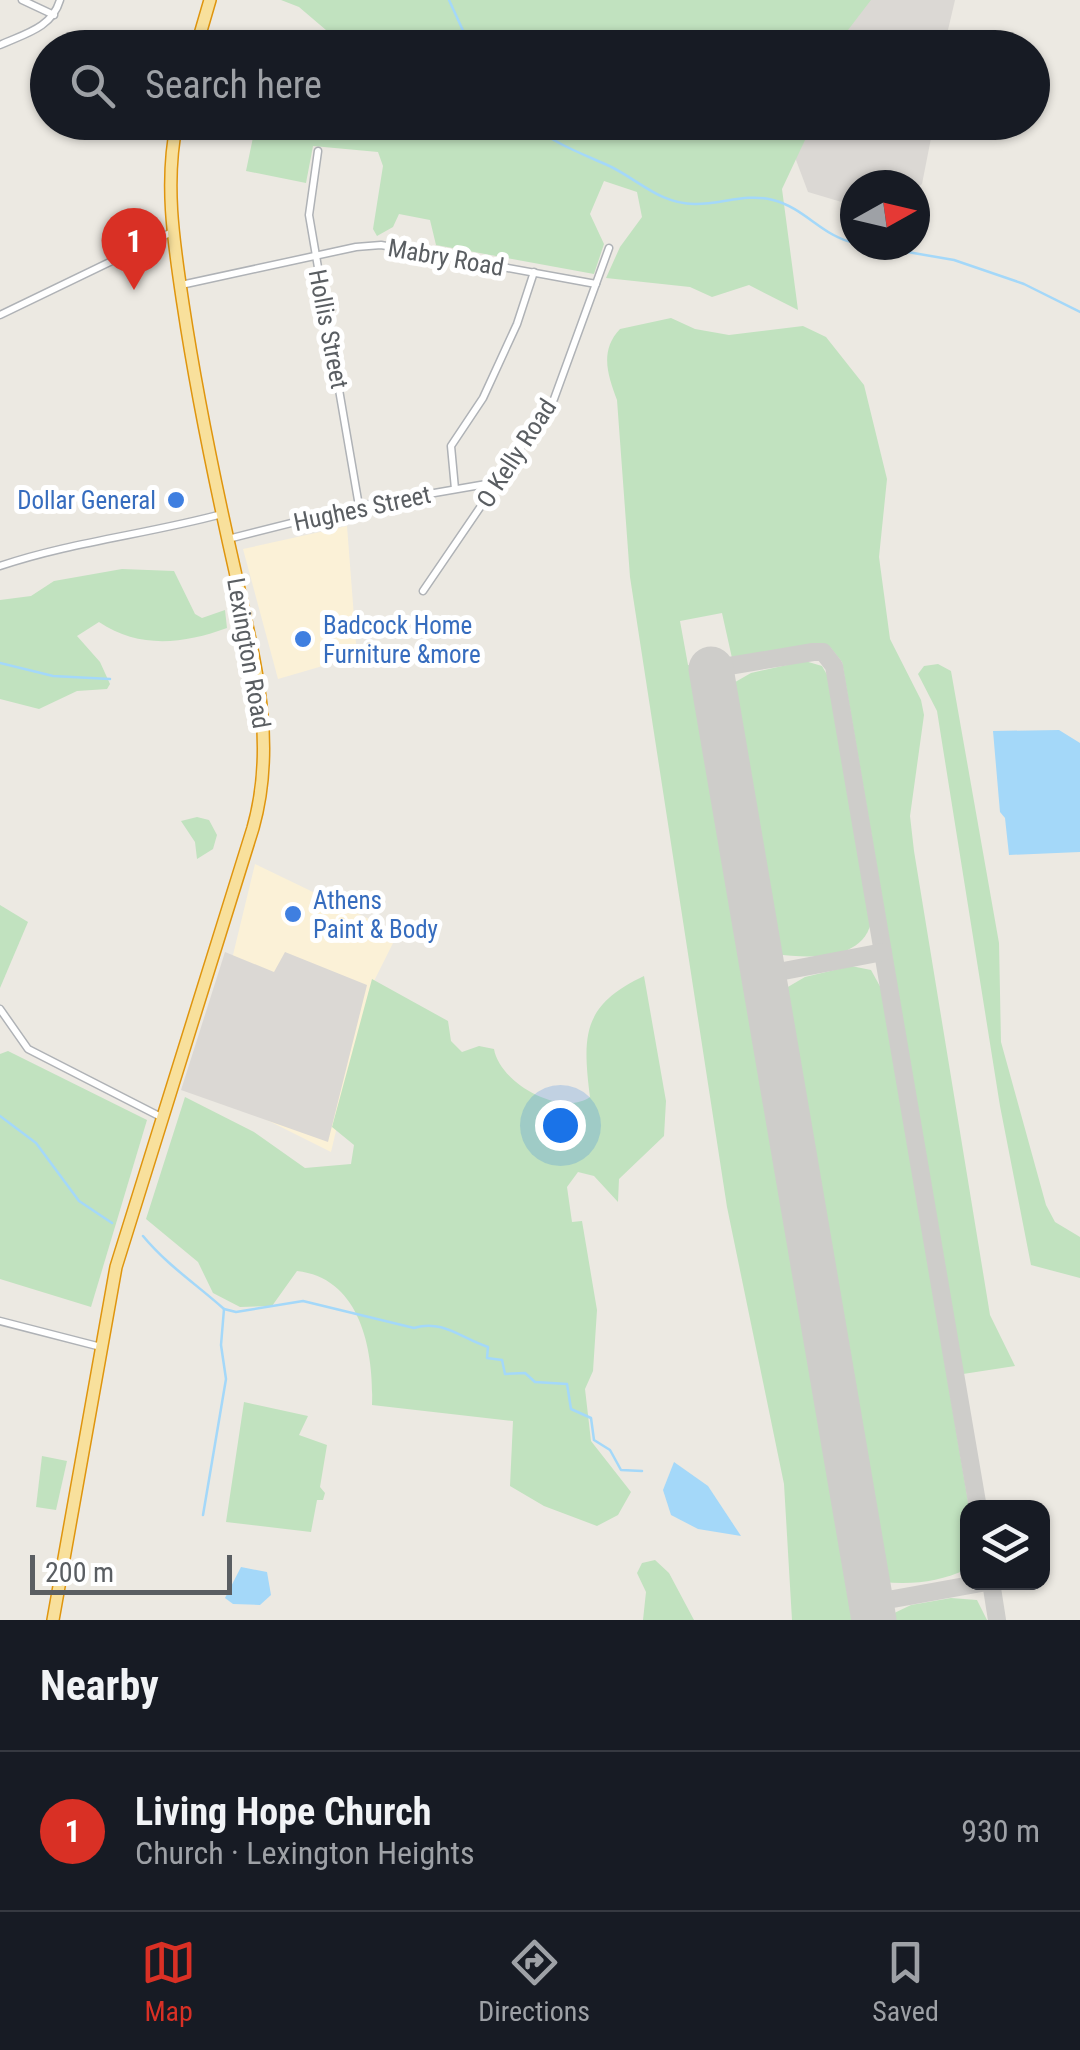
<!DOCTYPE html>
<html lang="en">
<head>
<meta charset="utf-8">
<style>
  :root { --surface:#171b24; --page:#20242c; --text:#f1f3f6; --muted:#9ea1a6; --line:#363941; --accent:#d93025 }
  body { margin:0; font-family:"Roboto Condensed",sans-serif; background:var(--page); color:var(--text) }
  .controls { position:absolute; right:30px; bottom:30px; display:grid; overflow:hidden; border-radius:20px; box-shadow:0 2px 8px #0004 }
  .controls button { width:90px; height:90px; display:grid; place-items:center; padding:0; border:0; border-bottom:2px solid var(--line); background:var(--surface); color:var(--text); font:50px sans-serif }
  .compass { position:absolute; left:840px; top:170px; width:90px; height:90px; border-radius:50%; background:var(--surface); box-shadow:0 2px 8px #0004; rotate:82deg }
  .scale { position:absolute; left:30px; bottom:25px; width:202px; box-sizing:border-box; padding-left:10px; border:5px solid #5a5e62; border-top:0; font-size:28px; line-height:35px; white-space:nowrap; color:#5a5e62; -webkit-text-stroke:8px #fff; paint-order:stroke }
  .you { position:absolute; left:560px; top:1125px; width:35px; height:35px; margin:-25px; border:8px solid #fff; border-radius:50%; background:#1a73e8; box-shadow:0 0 0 15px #1a73e833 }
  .badge { display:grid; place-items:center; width:65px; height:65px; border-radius:50%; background:var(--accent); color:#fff; font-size:32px; font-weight:700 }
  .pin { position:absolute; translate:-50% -82px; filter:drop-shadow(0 2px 5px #0008) }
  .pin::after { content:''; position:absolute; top:52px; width:35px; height:30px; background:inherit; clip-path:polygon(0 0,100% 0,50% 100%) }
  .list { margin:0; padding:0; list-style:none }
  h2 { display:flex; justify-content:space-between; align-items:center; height:130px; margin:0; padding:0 40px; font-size:42px }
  h2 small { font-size:32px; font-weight:400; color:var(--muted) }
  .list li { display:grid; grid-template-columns:65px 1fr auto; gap:30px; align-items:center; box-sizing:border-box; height:160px; padding:0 40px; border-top:2px solid var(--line) }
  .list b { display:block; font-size:38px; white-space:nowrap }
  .list p { margin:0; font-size:32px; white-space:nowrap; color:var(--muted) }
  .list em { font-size:32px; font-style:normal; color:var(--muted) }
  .icon { flex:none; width:55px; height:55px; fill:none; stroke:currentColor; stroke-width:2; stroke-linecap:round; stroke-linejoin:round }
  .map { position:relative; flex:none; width:1080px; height:1620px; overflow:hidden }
  .search { position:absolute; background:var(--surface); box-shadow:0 2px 8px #0004; left:30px; right:30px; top:30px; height:110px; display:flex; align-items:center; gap:25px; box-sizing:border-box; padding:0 35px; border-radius:55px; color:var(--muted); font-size:38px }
  .sheet { height:290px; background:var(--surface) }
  nav { display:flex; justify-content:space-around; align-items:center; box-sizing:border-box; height:140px; border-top:2px solid var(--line); background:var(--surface); font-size:28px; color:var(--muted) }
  nav a { display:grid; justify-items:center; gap:5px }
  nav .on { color:var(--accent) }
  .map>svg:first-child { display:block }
</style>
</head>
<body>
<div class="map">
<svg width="1080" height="1620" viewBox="0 0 1080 1620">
  <rect width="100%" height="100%" fill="#ece9e2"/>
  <g fill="#fbf1d7">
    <polygon points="347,526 357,656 278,679 243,549"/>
    <polygon points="255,864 398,933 369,991 331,1152 201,1087"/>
  </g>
  <g fill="#dbd8d4">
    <polygon points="861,0 955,0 944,47 829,48"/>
    <polygon points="791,122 934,123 922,184 915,189 915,185 855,185 855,206 808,192 796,160"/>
    <polygon points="225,952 274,972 285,952 367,985 328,1142 181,1090"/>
  </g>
  <g fill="#c1e2bf">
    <polygon points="281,0 871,0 835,47 328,48 333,36 299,7"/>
    <polygon points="256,123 813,123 782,189 798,310 749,285 712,297 690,287 606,278 620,247 642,217 637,192 604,181 590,214 604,244 594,274 436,245 430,220 399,214 393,227 377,236 373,229 383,166 378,152 313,146 306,183 246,171"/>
    <path d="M671 318 695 329 729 335 803 326 826 337 864 385 887 479 879 557 890 639 921 700 924 715 910 816 914 851 990 1315 1015 1366 963 1374 842 662 830 647 817 644 732 658 722 613 680 621 688 665 693 666 857 1620H792L784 1484 727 1207 630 577 617 400C608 376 599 351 620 329Z"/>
    <path d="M122 569 174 571 195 614 202 618 225 610 227 628C183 644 139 649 99 622L77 636 100 662 110 684 107 689 77 691 39 709 0 699V600L31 596 54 581Z"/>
    <path d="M805 661 822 666 830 680 871 923C861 962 808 958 775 954L730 685 751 673Z"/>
    <polygon points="938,664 951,671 999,943 1001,1042 1046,1205 1055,1222 1080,1237 1080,1278 1031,1265 1000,1106 937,711 918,674 924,666"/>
    <polygon points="197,817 209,820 217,835 213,849 197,859 195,842 181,821"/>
    <polygon points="0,905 28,922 0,988"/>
    <path d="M851 966 871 970 882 990 969 1507 967 1569C939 1582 913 1585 882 1582L781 991 805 977Z"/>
    <path d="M644 976 666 1101 664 1136 619 1179 618 1202 594 1176 578 1172 567 1187 572 1222 582 1221 597 1310 593 1371 585 1389 591 1441 631 1492 618 1515 597 1526 544 1506 510 1486 513 1421 372 1405C374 1351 361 1278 297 1271L272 1306 240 1307 213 1293 198 1262 146 1219 185 1097 254 1132 305 1168 351 1164 354 1145 332 1127 372 979 448 1021 451 1041 462 1052 479 1046 494 1049C500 1084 562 1117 590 1097 582 1034 583 1005 644 976Z"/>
    <polygon points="8,1051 147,1120 91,1307 0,1279 0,1054"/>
    <polygon points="244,1402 308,1416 299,1435 327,1445 320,1487 325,1493 323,1500 317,1500 311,1532 226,1522"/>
    <polygon points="42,1456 67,1461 56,1510 36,1507"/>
    <polygon points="655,1560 669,1573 694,1620 643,1620 646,1592 637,1573 642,1563"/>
    <polygon points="951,1598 977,1600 987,1620 889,1620 888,1616 911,1605"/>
  </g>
  <g fill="#a4d8f9">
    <polygon points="1059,730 1080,743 1080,852 1009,855 1005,818 1000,812 993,731"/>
    <polygon points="674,1462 708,1486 741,1536 698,1529 671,1515 663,1490"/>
    <polygon points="241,1567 267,1572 271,1595 260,1605 233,1604 225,1598"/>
  </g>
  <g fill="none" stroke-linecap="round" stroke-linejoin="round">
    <g stroke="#a4d8f9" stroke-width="2.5">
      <polyline points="449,0 471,48"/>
      <path d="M530 122C552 143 578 152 605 164 636 177 659 205 696 204 723 204 746 193 773 200 805 208 823 237 855 243"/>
      <polyline points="867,245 954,260 1024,284 1080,312"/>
      <polyline points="0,663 53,676 110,679"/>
      <polyline points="0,1116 36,1143 79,1201 112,1223"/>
      <path d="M143 1236C167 1265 196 1284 224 1309L221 1345 226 1379 203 1515"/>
      <path d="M224 1309 236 1312 303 1301 414 1328C443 1319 462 1339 488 1347L487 1358 502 1360 505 1374 525 1373 535 1382 567 1384 571 1409 591 1418 594 1440 610 1450 621 1470 642 1471"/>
    </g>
    <g stroke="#cecdca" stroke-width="18">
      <polyline points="711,669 813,652 823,652 834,666 978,1508"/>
      <polyline points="763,975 883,952"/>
      <polyline points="991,1582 997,1620"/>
      <polyline points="871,1603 987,1582"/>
    </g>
    <polyline stroke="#cecdca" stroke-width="45" points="711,669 874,1620"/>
    <defs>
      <g id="minor">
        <polyline points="22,0 54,15"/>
        <path d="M0 45C24 34 52 28 60 0"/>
        <polyline points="318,151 309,215 359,506"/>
        <polyline points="181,285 356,247 381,245 596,284"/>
        <polyline points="0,315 172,232"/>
        <polyline points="455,489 451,446 483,398 517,324 534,272"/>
        <polyline points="228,539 359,506 498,482"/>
        <path d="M0 566C71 542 148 534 222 514"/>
        <polyline points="423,591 554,399 609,248"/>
        <polyline points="0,1009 28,1049 161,1117"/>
        <polyline points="0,1321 101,1347"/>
      </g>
      <g id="trunk">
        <polyline points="196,48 210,0"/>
        <path d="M53 1620 116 1267 253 828C277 743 255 663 237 580 216 488 197 397 183 304 174 244 164 183 177 122"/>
      </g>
    </defs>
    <use href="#minor" stroke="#afb2b6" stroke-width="9"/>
    <use href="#trunk" stroke="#df950e" stroke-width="14"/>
    <use href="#minor" stroke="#fff" stroke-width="6"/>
    <use href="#trunk" stroke="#f8e09c" stroke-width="11"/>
  </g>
  <g fill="#3f7fe0" stroke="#fff" stroke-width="4">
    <circle cx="176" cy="500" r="10"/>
    <circle cx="303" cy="639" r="10"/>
    <circle cx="293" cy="914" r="10"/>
  </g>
  <g text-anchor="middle" stroke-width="10" stroke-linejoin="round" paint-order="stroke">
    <g font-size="25" fill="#5a5e62" stroke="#fff">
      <text transform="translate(446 257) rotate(10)" y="9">Mabry Road</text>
      <text transform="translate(329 329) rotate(79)" y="9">Hollis Street</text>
      <text transform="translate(516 453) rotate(-57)" y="9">O Kelly Road</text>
      <text transform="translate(362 508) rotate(-12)" y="9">Hughes Street</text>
      <text transform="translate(249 653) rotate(80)" y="9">Lexington Road</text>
    </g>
    <g font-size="25" fill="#366cbe" stroke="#fff" text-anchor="start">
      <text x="156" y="509" text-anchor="end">Dollar General</text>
      <text x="323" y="634">Badcock Home<tspan x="323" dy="29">Furniture &amp;more</tspan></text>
      <text x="313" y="909">Athens<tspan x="313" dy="29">Paint &amp; Body</tspan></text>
    </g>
  </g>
</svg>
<div class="controls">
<button><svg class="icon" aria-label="layers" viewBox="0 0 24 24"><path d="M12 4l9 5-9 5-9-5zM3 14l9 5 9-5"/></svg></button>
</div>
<svg class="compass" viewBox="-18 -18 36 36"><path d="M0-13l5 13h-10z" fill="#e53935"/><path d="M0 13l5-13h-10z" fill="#9ea1a6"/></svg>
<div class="scale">200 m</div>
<div class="you"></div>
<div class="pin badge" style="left:134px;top:290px">1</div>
<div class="search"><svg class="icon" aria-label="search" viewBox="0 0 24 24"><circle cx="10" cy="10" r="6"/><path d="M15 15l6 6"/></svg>Search here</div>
</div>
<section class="sheet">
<h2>Nearby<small></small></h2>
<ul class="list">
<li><span class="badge">1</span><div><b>Living Hope Church</b><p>Church · Lexington Heights</p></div><em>930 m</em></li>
</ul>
</section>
<nav>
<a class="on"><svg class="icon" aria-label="map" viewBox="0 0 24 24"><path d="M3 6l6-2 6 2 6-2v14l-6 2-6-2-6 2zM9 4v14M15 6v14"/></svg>Map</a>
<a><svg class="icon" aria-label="directions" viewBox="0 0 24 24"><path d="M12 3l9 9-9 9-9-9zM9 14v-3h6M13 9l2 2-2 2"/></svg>Directions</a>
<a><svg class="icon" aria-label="saved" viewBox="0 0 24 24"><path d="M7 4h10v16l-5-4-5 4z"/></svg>Saved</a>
</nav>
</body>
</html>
